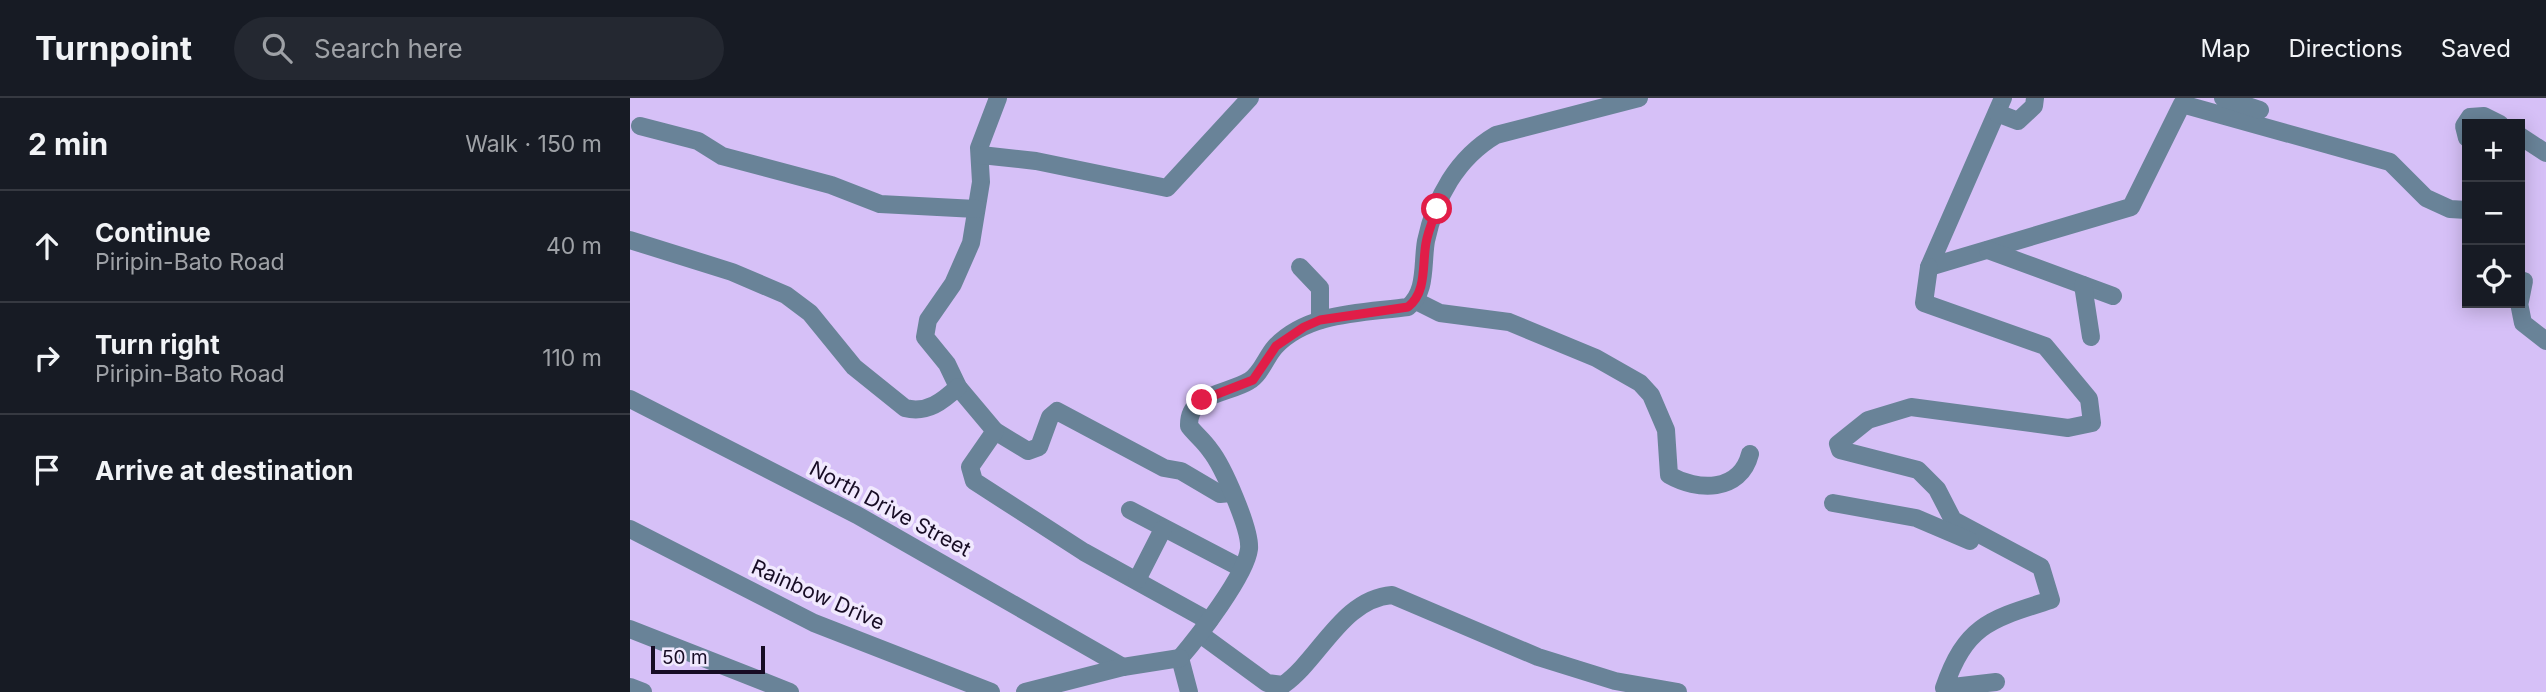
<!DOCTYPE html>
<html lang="en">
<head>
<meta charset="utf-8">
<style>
  :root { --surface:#171b24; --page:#242831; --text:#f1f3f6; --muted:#9ea1a6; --line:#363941 }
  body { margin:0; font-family:Inter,sans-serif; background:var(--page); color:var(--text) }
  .controls { position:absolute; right:21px; top:21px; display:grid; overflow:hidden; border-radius:0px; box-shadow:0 4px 18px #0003 }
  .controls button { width:63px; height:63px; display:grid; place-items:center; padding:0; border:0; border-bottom:2px solid var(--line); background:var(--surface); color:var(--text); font:35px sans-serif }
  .scale { position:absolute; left:21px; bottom:18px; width:114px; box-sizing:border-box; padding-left:7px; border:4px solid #170c24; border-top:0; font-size:19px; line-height:24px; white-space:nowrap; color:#170c24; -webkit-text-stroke:5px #f1e9fe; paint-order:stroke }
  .stop { position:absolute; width:21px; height:21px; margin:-16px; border:5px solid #e11d48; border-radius:50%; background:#fff }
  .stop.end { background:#e11d48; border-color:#fff; box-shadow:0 2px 7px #0008 }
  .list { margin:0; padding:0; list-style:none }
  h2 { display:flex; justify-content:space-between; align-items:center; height:91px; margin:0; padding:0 28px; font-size:30px }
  h2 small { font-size:23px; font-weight:400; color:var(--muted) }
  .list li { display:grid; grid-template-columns:46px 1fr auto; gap:21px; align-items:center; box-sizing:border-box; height:112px; padding:0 28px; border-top:2px solid var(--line) }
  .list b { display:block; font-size:26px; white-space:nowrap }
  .list p { margin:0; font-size:23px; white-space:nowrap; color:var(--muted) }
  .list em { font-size:23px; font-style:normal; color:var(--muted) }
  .icon { flex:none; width:38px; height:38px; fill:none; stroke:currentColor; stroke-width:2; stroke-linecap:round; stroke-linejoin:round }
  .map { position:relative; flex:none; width:1916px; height:594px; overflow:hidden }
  header { display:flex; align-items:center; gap:42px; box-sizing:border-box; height:98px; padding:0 35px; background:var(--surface); border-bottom:2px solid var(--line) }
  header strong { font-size:33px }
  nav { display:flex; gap:38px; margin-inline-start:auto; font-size:24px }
  .search { width:490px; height:63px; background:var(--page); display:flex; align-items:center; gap:18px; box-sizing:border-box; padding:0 24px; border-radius:38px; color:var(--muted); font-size:26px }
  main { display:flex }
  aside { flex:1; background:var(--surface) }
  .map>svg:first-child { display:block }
</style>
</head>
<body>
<header>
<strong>Turnpoint</strong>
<div class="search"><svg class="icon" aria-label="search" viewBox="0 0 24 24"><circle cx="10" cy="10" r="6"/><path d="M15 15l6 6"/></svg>Search here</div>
<nav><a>Map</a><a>Directions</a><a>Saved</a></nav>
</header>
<main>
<aside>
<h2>2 min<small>Walk · 150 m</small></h2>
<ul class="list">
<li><svg class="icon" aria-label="ahead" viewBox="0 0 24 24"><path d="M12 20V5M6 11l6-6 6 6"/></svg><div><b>Continue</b><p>Piripin-Bato Road</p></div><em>40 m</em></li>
<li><svg class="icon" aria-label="right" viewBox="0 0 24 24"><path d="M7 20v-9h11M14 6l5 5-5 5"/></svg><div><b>Turn right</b><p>Piripin-Bato Road</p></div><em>110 m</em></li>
<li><svg class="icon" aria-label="arrive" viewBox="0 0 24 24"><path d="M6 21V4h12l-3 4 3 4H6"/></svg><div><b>Arrive at destination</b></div></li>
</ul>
</aside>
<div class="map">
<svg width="1916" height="594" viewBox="0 0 1916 594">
  <rect width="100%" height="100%" fill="#d6c0f7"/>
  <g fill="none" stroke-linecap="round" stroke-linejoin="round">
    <g stroke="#698398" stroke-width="18">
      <polyline points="368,0 349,50 351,84 341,145 323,186 298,222 295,239 317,266 328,289 365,333 398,353 409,349 420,319 427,313 534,370 551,373 590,396 601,395"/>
      <polyline points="1373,0 1299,169 1501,109 1552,6 1760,64 1796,100 1820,111 1837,112"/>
      <polyline points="1593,0 1630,12"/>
      <polyline points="1367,15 1388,23 1404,8 1405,0"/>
      <polyline points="10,28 68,43 92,58 201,87 250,106 346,111"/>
      <polyline points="1890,38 1916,55"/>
      <polyline points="1837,40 1834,28 1840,19 1854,18 1870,26"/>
      <polyline points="351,57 406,63 537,90 620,0"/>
      <path d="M0 142 102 174 156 197 180 215 224 269 275 310C297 316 313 303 328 289"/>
      <polyline points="1358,152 1483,198"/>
      <polyline points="670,169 690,190 690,222"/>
      <path d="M1299 169 1294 205 1415 248 1459 301 1462 325 1438 330 1281 309 1238 322 1208 346 1210 352 1288 372 1307 391 1323 422 1411 469 1421 502C1361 521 1336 526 1314 590L1366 584"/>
      <polyline points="1453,187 1461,239"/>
      <path d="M786 203 810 215 879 224 966 260 1010 285 1021 297 1036 332 1039 377C1067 393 1110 395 1120 356"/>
      <polyline points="1890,203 1894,183"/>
      <polyline points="1889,205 1893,225 1916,243"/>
      <polyline points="0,301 227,417 493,569"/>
      <polyline points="365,333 340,369 344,383 454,454 579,523"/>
      <polyline points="1203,405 1286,420 1340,443"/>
      <polyline points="500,412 611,470"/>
      <polyline points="0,431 184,525 361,594"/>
      <polyline points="507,482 533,431"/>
      <polyline points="0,531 160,594"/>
      <path d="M570 536 637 585 653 587C690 561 712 501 762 497L908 559 985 583 1048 594"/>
      <path d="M550 560C568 539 616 477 619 451 621 432 593 368 580 352 574 343 565 336 559 328 558 295 598 296 619 283 631 276 636 259 645 249 677 214 734 215 778 209 797 194 792 166 796 143 805 100 827 60 866 37L1009 0"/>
      <polyline points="550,560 559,594"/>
      <polyline points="0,589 13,594"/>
      <polyline points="395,594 493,569 550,560"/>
    </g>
  </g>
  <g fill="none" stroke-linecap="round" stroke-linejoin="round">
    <path stroke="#e11d48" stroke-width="9" d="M572 302 623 282 646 248 674 229 690 222 778 209C797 194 792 167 796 145 798 133 803 122 807 111"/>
  </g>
  <g text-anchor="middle" stroke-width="7" stroke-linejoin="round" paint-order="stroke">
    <g font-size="21" fill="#170c24" stroke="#f1e9fe">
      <text transform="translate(260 411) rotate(28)" y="7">North Drive Street</text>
      <text transform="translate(188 497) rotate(24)" y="7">Rainbow Drive</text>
    </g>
  </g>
</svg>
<div class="controls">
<button>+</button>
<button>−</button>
<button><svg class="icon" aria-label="locate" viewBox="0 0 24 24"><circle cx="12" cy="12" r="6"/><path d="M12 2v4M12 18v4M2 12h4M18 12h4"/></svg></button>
</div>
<div class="scale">50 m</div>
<div class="stop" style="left:807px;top:111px"></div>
<div class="stop end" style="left:572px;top:302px"></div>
</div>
</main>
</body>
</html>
